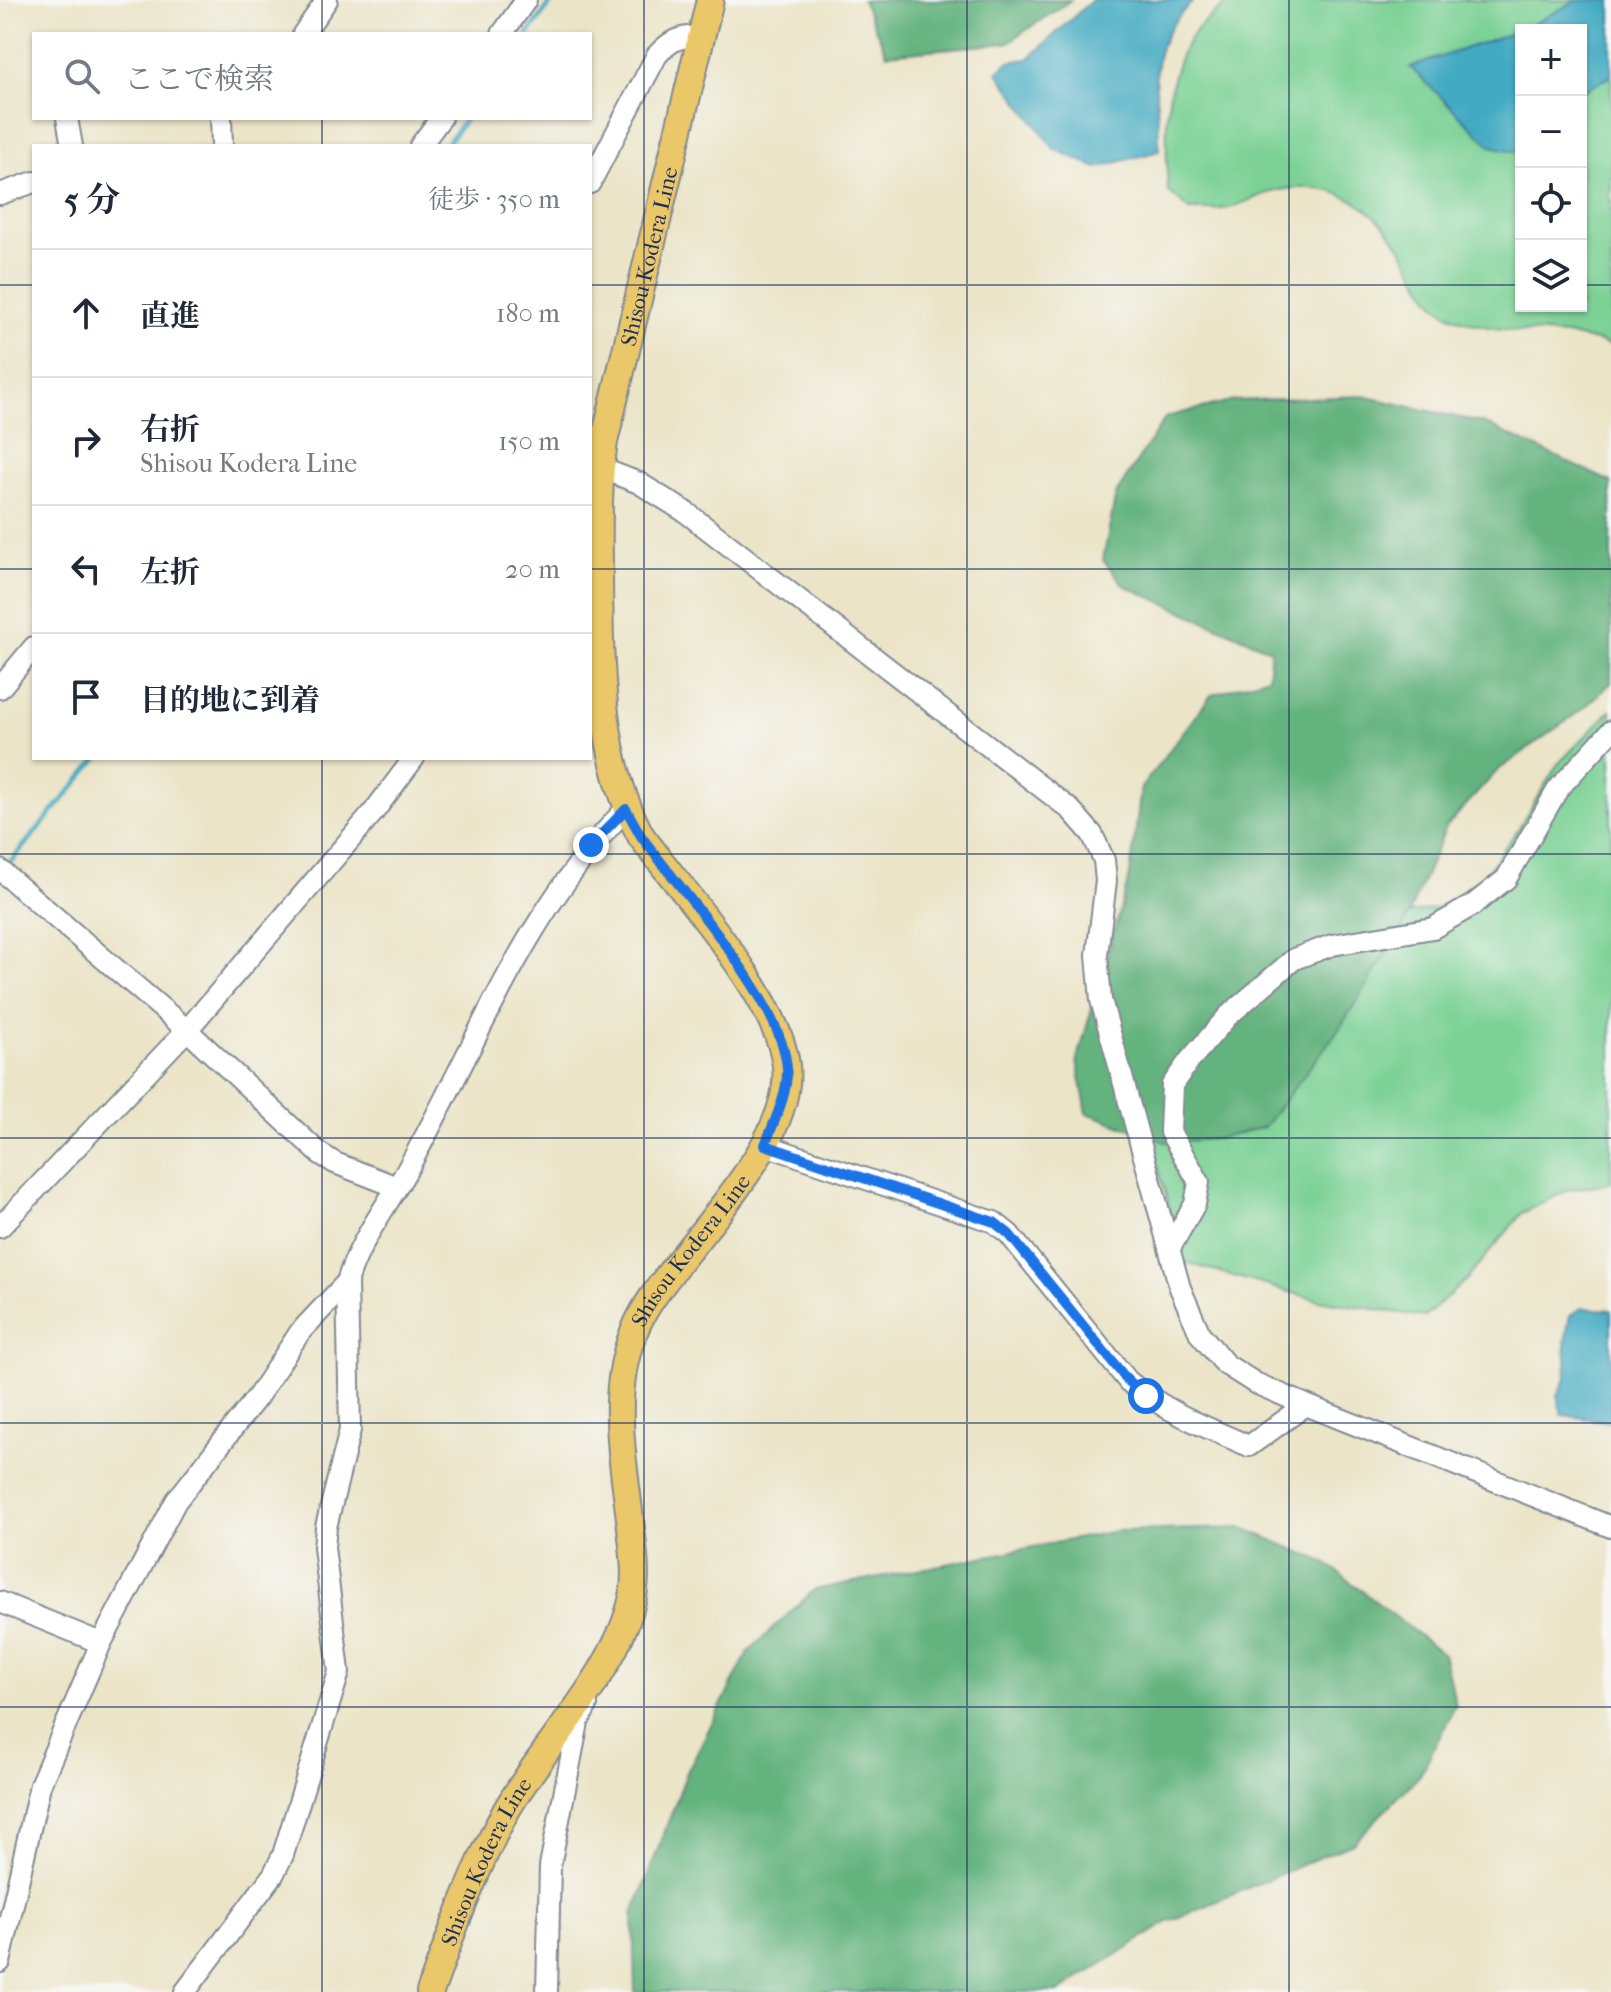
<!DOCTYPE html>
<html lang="ja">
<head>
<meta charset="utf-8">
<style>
  :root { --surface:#fff; --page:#f2f2f3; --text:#1f2937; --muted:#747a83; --line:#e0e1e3 }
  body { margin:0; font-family:"IM FELL French Canon","Noto Serif JP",serif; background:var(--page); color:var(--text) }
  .controls { position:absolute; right:24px; top:24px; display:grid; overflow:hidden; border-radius:0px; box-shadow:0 2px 6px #0004 }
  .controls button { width:72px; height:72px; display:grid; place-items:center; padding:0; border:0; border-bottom:2px solid var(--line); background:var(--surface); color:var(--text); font:40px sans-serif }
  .stop { position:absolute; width:24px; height:24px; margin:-18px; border:6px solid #1a73e8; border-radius:50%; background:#fff }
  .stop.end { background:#1a73e8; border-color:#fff; box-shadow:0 2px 8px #0008 }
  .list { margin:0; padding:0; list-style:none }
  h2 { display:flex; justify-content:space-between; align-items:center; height:104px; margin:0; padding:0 32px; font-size:34px }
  h2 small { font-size:26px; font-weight:400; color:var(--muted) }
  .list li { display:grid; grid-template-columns:52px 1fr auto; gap:24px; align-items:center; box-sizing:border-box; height:128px; padding:0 32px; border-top:2px solid var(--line) }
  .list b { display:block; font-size:30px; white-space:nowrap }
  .list p { margin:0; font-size:26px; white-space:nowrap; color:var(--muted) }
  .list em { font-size:26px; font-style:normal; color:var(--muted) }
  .icon { flex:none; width:44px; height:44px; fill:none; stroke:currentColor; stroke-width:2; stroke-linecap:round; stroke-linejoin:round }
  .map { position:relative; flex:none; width:1611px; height:1992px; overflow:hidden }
  .search { position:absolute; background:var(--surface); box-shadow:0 2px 6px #0004; left:32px; top:32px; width:560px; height:88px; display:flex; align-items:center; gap:20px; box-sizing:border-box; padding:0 28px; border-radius:0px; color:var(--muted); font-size:30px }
  .panel { position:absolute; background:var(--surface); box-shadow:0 2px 6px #0004; left:32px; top:144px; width:560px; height:616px; border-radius:0px }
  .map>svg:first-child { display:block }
</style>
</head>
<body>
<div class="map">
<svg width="1611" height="1992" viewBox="0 0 1611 1992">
  <rect width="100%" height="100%" fill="#f6f6f2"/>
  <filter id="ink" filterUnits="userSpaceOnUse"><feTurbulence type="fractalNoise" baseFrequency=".0125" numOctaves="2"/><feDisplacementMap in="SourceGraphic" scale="16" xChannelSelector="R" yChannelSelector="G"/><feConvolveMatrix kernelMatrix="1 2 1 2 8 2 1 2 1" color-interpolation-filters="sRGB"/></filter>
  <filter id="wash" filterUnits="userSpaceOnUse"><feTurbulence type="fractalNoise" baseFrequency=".006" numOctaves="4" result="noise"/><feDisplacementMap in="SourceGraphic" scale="32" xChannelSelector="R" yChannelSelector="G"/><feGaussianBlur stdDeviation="1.8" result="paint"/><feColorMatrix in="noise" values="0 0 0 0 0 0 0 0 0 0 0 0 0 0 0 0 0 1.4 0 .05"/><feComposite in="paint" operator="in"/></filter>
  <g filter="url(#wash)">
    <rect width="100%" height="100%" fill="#ebe4c7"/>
    <g fill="#7bd195" stroke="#4b807a" stroke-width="2" fill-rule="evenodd">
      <path d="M1231 0H1611V346C1562 326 1499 339 1450 315 1427 303 1418 275 1404 253 1374 204 1331 177 1272 192 1258 195 1245 203 1232 207 1219 211 1203 210 1190 210L1168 191C1166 139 1161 77 1194 33 1203 21 1219 10 1231 0ZM1521 30H1581V306H1521Z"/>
      <polygon points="1611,710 1611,1183 1568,1190 1522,1213 1467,1279 1425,1317 1318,1300 1184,1262 1145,1119 1395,916 1439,908 1484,876 1519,828 1557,765"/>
    </g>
    <g fill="#64b37e" stroke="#40716e" stroke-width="2">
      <polygon points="862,0 1071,0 1007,43 887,54"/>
      <polygon points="1363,396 1483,423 1611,482 1611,683 1584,708 1497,771 1446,827 1403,927 1339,1029 1264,1127 1216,1139 1166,1142 1087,1113 1077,1061 1130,875 1141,788 1211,695 1268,677 1271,650 1125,586 1103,560 1116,494 1166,417 1231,401"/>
      <polygon points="1243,1528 1325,1562 1443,1654 1456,1705 1420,1775 1353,1843 1168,1922 1058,1992 635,1992 633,1915 688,1770 749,1651 814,1590 1116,1531"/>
    </g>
    <g fill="#42aac2" stroke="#2e6c90" stroke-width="2">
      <path d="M1092 0H1194C1139 52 1160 86 1159 151L1097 168 1054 149 997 72 1008 62 1028 59Z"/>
      <polygon points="1577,0 1611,0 1611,76 1581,92 1581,30 1522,30"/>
      <polygon points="1521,30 1521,148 1516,152 1491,146 1410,67"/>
      <polygon points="1582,1308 1611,1310 1611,1422 1562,1415 1557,1395 1567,1377 1565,1342 1570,1315"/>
    </g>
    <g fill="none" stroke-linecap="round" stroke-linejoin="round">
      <g stroke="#42aac2" stroke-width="5">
        <polyline points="528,34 553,0"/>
        <polyline points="445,146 466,118"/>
        <polyline points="6,867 98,758"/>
      </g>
    </g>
  </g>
  <g filter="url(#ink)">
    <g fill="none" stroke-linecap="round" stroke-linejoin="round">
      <defs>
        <g id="minor">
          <polyline points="303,34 327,0"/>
          <polyline points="502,34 526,0"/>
          <polyline points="67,118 72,146"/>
          <polyline points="221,118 222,146"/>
          <polyline points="420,146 441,118"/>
          <path d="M590 183 657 55C670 41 680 35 700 37"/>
          <polyline points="0,194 34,182"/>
          <polyline points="590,464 639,483 687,513 1071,810 1092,834 1104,860 1106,881 1097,955 1101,1000 1180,1288 1200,1334 1225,1364 1255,1383 1306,1405 1611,1527"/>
          <polyline points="0,688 34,647"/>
          <polyline points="0,870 187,1030 319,1153 335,1163 397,1187"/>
          <path d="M765 1145 994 1222 1009 1234 1128 1381C1164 1411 1207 1428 1249 1446L1306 1405"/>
          <polyline points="0,1227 187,1030 372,814 414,758"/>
          <polyline points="1170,1248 1195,1204 1199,1182 1170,1132 1172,1085 1189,1061 1228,1016 1294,959 1332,945 1433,928 1473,905 1506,879 1558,789 1611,731"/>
          <polyline points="0,1602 101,1643"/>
          <polyline points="0,1962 40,1785 101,1643 176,1501 258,1396 300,1332 347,1282"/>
          <path d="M185 1992 273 1875 283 1855 339 1672 324 1547 326 1527 350 1430 347 1282C360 1239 386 1208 407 1170 479 1042 521 917 626 809"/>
          <polyline points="547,1992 550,1866 578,1722 587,1705"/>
        </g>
        <g id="major">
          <path id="s1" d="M430 1992C452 1931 475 1868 506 1811 542 1747 613 1676 631 1605 638 1580 634 1554 631 1528 623 1453 605 1379 644 1311 682 1245 795 1145 786 1066 779 998 683 893 641 836 599 758 600 664 599 577 599 532 597 487 604 442L710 0"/>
        </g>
      </defs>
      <use href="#minor" stroke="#838a92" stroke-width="24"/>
      <use href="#major" stroke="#838a92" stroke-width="30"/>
      <use href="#minor" stroke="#fff" stroke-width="20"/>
      <use href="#major" stroke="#eac769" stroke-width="26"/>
    </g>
  </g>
  <g fill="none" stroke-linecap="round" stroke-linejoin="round" filter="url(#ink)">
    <path stroke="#1a73e8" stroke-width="10" d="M591 845 626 809 641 836C681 891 784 1003 787 1069 788 1095 774 1121 765 1145L994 1222 1009 1234 1128 1381 1146 1396"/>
  </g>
  <path fill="none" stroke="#1b2f5e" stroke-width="2" stroke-opacity="0.55" d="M322 0V34M644 0V1992M967 0V1992M1289 0V1992M322 118V146M0 285H34M590 285H1521M1581 285H1611M0 569H34M590 569H1611M322 758V1992M0 854H1611M0 1138H1611M0 1423H1611M0 1707H1611"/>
  <g text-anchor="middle" stroke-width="8" stroke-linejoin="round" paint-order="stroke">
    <g font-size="22" fill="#1b2f5e" stroke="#f6f6f2">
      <text dy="8" stroke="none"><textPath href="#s1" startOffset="1892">Shisou Kodera Line</textPath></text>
      <text dy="8" stroke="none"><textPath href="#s1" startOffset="814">Shisou Kodera Line</textPath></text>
      <text dy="8" stroke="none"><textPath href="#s1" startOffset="142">Shisou Kodera Line</textPath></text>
    </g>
  </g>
</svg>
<div class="controls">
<button>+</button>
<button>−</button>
<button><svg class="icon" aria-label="locate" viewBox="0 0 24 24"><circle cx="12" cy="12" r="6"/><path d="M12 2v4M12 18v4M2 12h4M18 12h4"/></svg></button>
<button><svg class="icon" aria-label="layers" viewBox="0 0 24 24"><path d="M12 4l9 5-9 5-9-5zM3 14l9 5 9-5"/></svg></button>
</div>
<div class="stop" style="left:1146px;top:1396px"></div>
<div class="stop end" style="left:591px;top:845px"></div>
<div class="search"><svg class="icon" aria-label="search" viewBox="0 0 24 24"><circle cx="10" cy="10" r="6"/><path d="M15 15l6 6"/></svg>ここで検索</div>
<section class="panel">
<h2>5 分<small>徒歩 · 350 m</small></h2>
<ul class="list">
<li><svg class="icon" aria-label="ahead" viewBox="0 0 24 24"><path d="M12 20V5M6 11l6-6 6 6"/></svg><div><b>直進</b></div><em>180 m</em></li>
<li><svg class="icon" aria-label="right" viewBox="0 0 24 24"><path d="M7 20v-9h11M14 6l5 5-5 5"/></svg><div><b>右折</b><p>Shisou Kodera Line</p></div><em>150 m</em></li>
<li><svg class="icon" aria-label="left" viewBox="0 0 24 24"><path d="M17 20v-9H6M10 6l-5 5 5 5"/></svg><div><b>左折</b></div><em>20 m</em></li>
<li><svg class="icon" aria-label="arrive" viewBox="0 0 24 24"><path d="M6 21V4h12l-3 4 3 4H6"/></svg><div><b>目的地に到着</b></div></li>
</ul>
</section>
</div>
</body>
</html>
